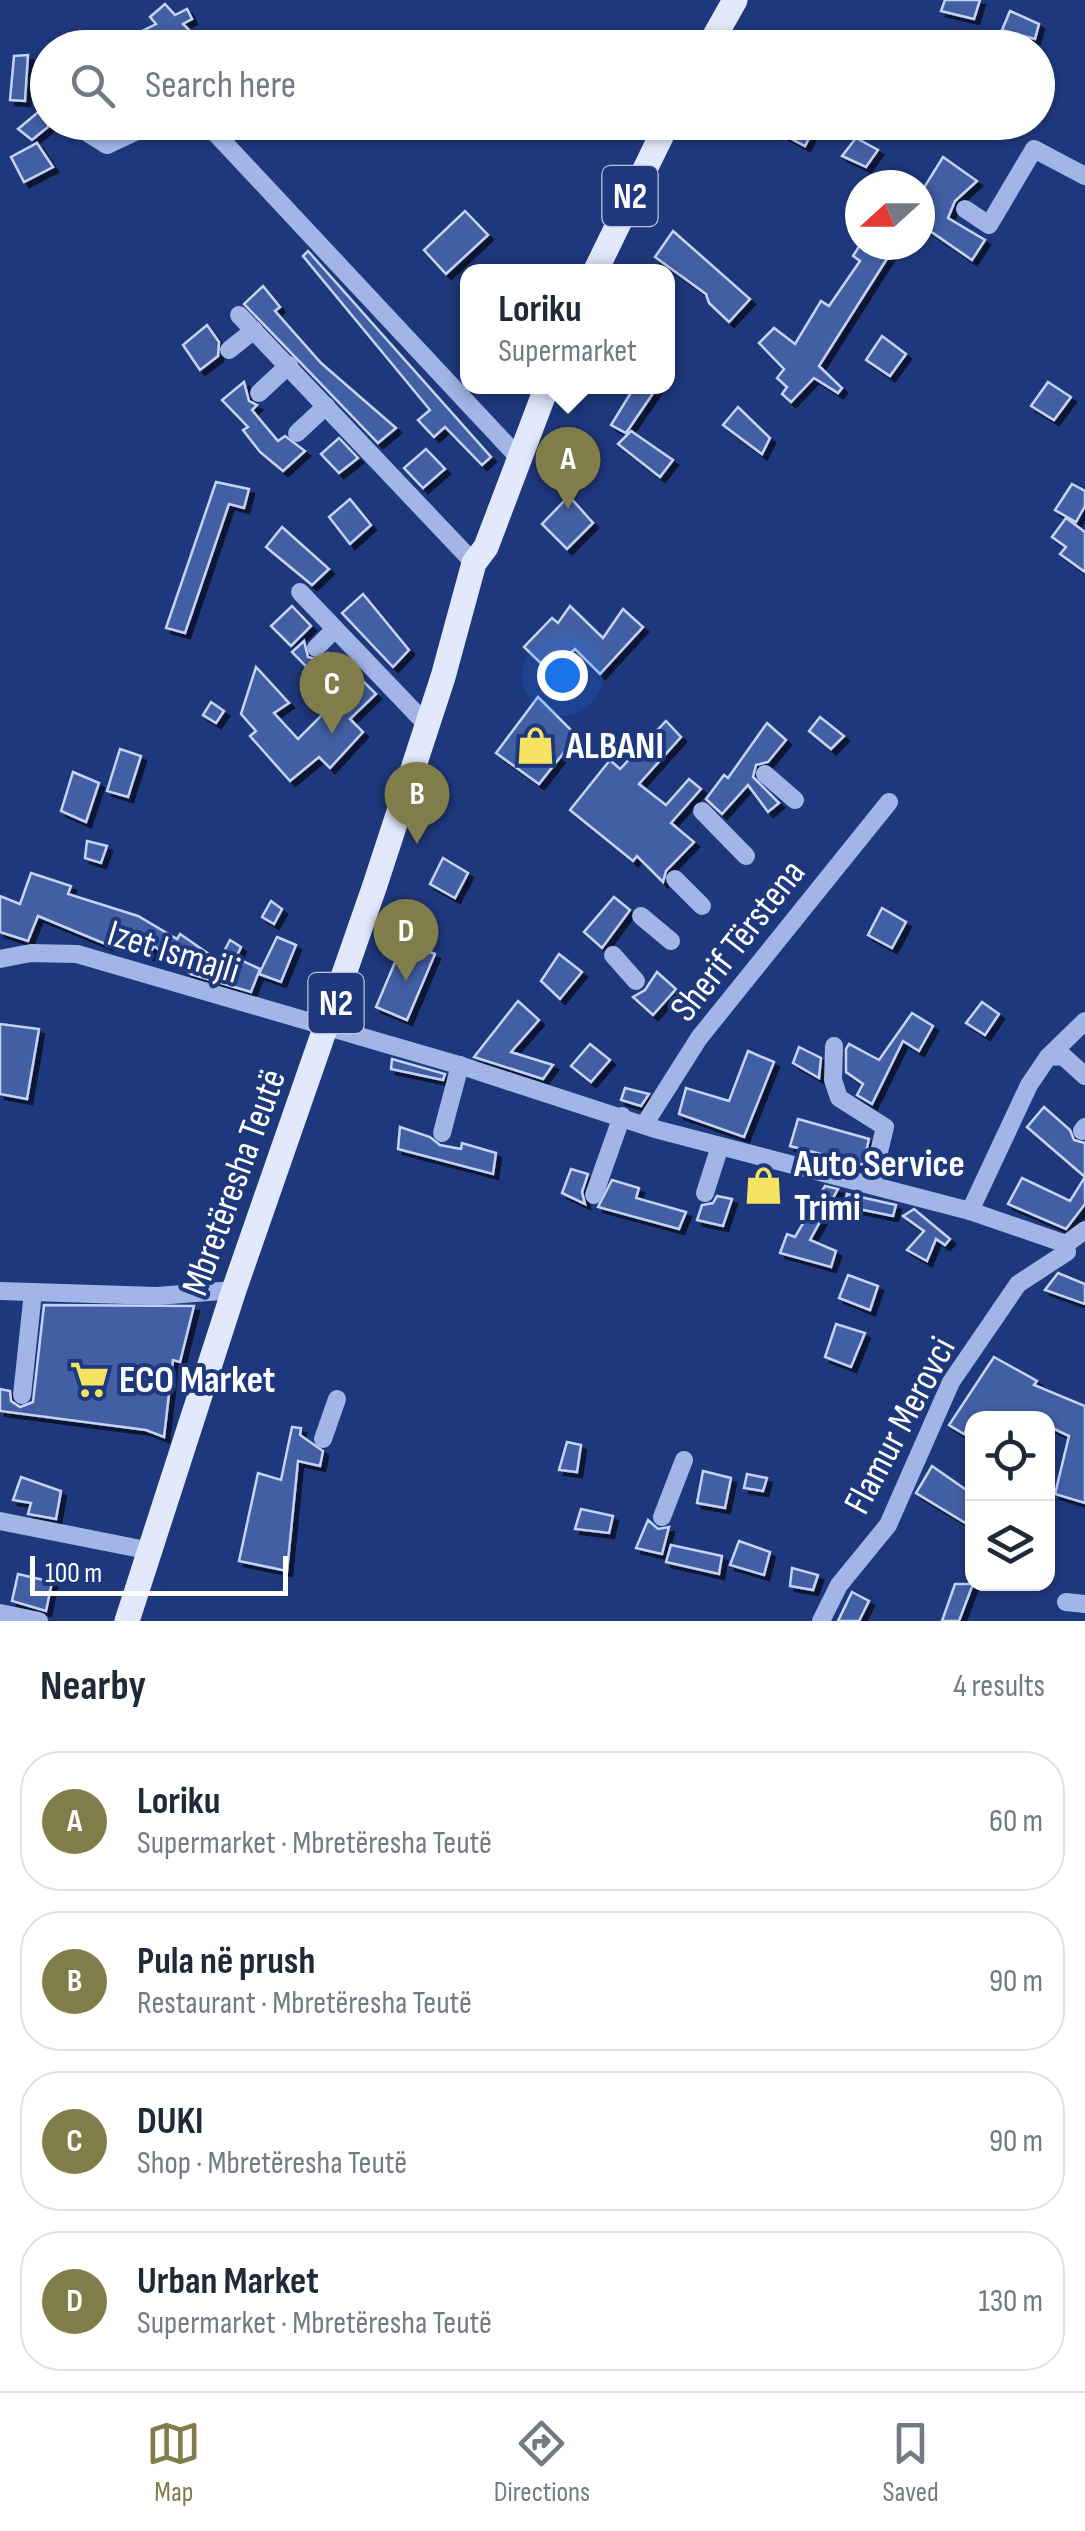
<!DOCTYPE html>
<html lang="en">
<head>
<meta charset="utf-8">
<style>
  :root { --surface:#fff; --page:#f6f6f7; --text:#1f2937; --muted:#747a83; --line:#e0e1e3; --accent:#807d4a }
  body { margin:0; font-family:"Sofia Sans Condensed",sans-serif; background:var(--page); color:var(--text) }
  .controls { position:absolute; right:30px; bottom:30px; display:grid; overflow:hidden; border-radius:20px; box-shadow:0 2px 8px #0004 }
  .controls button { width:90px; height:90px; display:grid; place-items:center; padding:0; border:0; border-bottom:2px solid var(--line); background:var(--surface); color:var(--text); font:50px sans-serif }
  .compass { position:absolute; left:845px; top:170px; width:90px; height:90px; border-radius:50%; background:var(--surface); box-shadow:0 2px 8px #0004; rotate:249deg }
  .scale { position:absolute; left:30px; bottom:25px; width:258px; box-sizing:border-box; padding-left:10px; border:5px solid #fff; border-top:0; font-size:28px; line-height:35px; white-space:nowrap; color:#fff; -webkit-text-stroke:8px #1e387d; paint-order:stroke }
  .you { position:absolute; left:562px; top:675px; width:35px; height:35px; margin:-25px; border:8px solid #fff; border-radius:50%; background:#1a73e8; box-shadow:0 0 0 15px #1a73e833 }
  .badge { display:grid; place-items:center; width:65px; height:65px; border-radius:50%; background:var(--accent); color:#fff; font-size:32px; font-weight:700 }
  .pin { position:absolute; translate:-50% -82px; filter:drop-shadow(0 2px 5px #0008) }
  .pin::after { content:''; position:absolute; top:52px; width:35px; height:30px; background:inherit; clip-path:polygon(0 0,100% 0,50% 100%) }
  .popup { position:absolute; left:460px; top:264px; width:215px; height:130px; box-sizing:border-box; display:grid; place-content:center; border-radius:20px; background:var(--surface); filter:drop-shadow(0 2px 8px #0005); font-size:32px; white-space:nowrap; color:var(--muted) }
  .popup b { font-size:38px; color:var(--text) }
  .popup::after { content:''; position:absolute; left:50%; top:100%; margin-left:-20px; border:20px solid transparent; border-top-color:var(--surface) }
  .list { margin:0; padding:0; list-style:none }
  h2 { display:flex; justify-content:space-between; align-items:center; height:130px; margin:0; padding:0 40px; font-size:42px }
  h2 small { font-size:32px; font-weight:400; color:var(--muted) }
  .list li { display:grid; grid-template-columns:65px 1fr auto; gap:30px; align-items:center; box-sizing:border-box; height:140px; margin:0 20px 20px; padding:0 20px; border:2px solid var(--line); border-radius:40px }
  .list b { display:block; font-size:38px; white-space:nowrap }
  .list p { margin:0; font-size:32px; white-space:nowrap; color:var(--muted) }
  .list em { font-size:32px; font-style:normal; color:var(--muted) }
  .icon { flex:none; width:55px; height:55px; fill:none; stroke:currentColor; stroke-width:2; stroke-linecap:round; stroke-linejoin:round }
  .map { position:relative; flex:none; width:1085px; height:1621px; overflow:hidden }
  .search { position:absolute; background:var(--surface); box-shadow:0 2px 8px #0004; left:30px; right:30px; top:30px; height:110px; display:flex; align-items:center; gap:25px; box-sizing:border-box; padding:0 35px; border-radius:55px; color:var(--muted); font-size:38px }
  .sheet { height:770px; background:var(--surface) }
  nav { display:flex; justify-content:space-around; align-items:center; box-sizing:border-box; height:140px; border-top:2px solid var(--line); background:var(--surface); font-size:28px; color:var(--muted) }
  nav a { display:grid; justify-items:center; gap:5px }
  nav .on { color:var(--accent) }
  .map>svg:first-child { display:block }
</style>
</head>
<body>
<div class="map">
<svg width="1085" height="1621" viewBox="0 0 1085 1621">
  <defs>
    <filter id="shadow"><feDropShadow dx="5" dy="5" stdDeviation="0" flood-color="#0009"/></filter>
  </defs>
  <rect width="100%" height="100%" fill="#1e387d"/>
  <g fill="#435fa4" stroke="#c5d3f6" stroke-width="2.5" filter="url(#shadow)">
    <polygon points="945,0 980,0 974,19 941,11"/>
    <polygon points="165,4 175,15 187,9 192,19 183,24 189,30 173,43 165,34 137,48 132,36 156,24 150,17"/>
    <polygon points="1010,11 1039,24 1035,39 1002,30"/>
    <polygon points="28,55 25,101 10,100 14,56"/>
    <polygon points="48,104 48,127 32,140 18,129"/>
    <polygon points="784,122 815,127 805,146 780,133"/>
    <polygon points="856,138 878,150 866,167 842,156"/>
    <polygon points="37,143 53,167 24,182 11,157"/>
    <polygon points="943,157 977,181 955,201 948,218 985,240 972,260 920,224 920,194"/>
    <polygon points="465,211 488,235 446,274 424,250"/>
    <polygon points="673,231 750,299 729,322 709,303 706,294 655,257"/>
    <polygon points="860,245 877,245 890,254 819,366 842,388 838,393 814,378 791,402 782,394 787,387 777,378 784,369 759,343 774,328 795,344 821,301 829,306 860,261 853,256"/>
    <polygon points="308,251 491,457 482,465 445,427 434,437 418,420 430,410 303,256"/>
    <polygon points="263,286 280,307 275,311 321,363 396,428 378,443 244,304"/>
    <polygon points="207,325 219,342 218,356 200,370 183,345"/>
    <polygon points="882,336 906,354 890,376 866,360"/>
    <polygon points="244,382 249,401 257,405 252,410 278,441 285,436 305,451 283,471 260,452 243,430 248,427 222,400"/>
    <polygon points="1048,382 1071,397 1054,420 1031,406"/>
    <polygon points="635,386 658,386 626,433 611,425"/>
    <polygon points="738,407 770,438 762,454 723,425"/>
    <polygon points="631,431 673,460 660,477 618,444"/>
    <polygon points="339,438 358,458 339,473 321,454"/>
    <polygon points="426,449 445,469 423,488 404,468"/>
    <polygon points="216,482 249,489 244,508 229,504 185,633 166,628"/>
    <polygon points="1072,484 1085,491 1085,506 1076,522 1055,510"/>
    <polygon points="569,496 593,523 567,549 542,524"/>
    <polygon points="350,499 371,525 350,544 329,517"/>
    <polygon points="1066,518 1085,532 1085,572 1060,554 1066,547 1052,537"/>
    <polygon points="282,527 329,569 312,585 266,547"/>
    <polygon points="363,594 409,650 393,667 342,613"/>
    <polygon points="292,606 311,626 291,646 271,626"/>
    <polygon points="570,606 603,638 623,609 643,627 600,674 575,649 550,672 524,647 552,618 558,623"/>
    <polygon points="304,641 308,657 318,660 328,653 351,680 356,674 376,694 350,719 363,732 330,768 319,757 290,781 250,736 256,731 241,714 256,667 289,703 274,713 298,739 338,699 292,652"/>
    <polygon points="538,697 577,736 539,784 496,753"/>
    <polygon points="211,702 224,711 216,723 203,715"/>
    <polygon points="820,717 844,736 831,749 809,731"/>
    <polygon points="666,721 681,737 639,784 666,805 689,779 701,789 671,823 694,842 666,871 663,882 637,856 633,861 570,810 610,760 620,769"/>
    <polygon points="767,723 786,740 768,762 756,765 753,777 779,803 768,812 748,785 722,814 706,799 724,775 728,778"/>
    <polygon points="120,749 141,756 128,797 107,791"/>
    <polygon points="73,772 99,783 86,822 61,811"/>
    <polygon points="87,841 107,846 101,863 85,858"/>
    <polygon points="443,858 468,873 455,898 430,884"/>
    <polygon points="31,873 71,886 68,894 138,916 177,939 180,934 219,961 230,940 241,947 236,958 260,969 251,992 191,974 154,946 149,955 115,938 108,945 38,916 28,941 0,932 0,896 20,904"/>
    <polygon points="614,897 630,910 602,948 584,932"/>
    <polygon points="271,901 282,909 274,924 262,917"/>
    <polygon points="882,908 906,922 892,948 868,935"/>
    <polygon points="277,937 296,945 281,982 259,974"/>
    <polygon points="404,941 435,954 407,1020 376,1007"/>
    <polygon points="559,954 582,972 560,999 541,981"/>
    <polygon points="657,972 676,989 653,1015 633,997 645,990"/>
    <polygon points="518,1001 539,1020 511,1052 553,1065 543,1079 474,1057"/>
    <polygon points="982,1002 999,1014 985,1035 966,1023"/>
    <polygon points="912,1013 933,1026 919,1051 903,1041 872,1104 857,1095 863,1084 846,1072 846,1049 849,1044 879,1060"/>
    <polygon points="0,1024 39,1029 27,1099 0,1094"/>
    <polygon points="590,1044 610,1060 591,1082 571,1066"/>
    <polygon points="799,1047 821,1058 819,1078 793,1063"/>
    <polygon points="748,1051 774,1062 744,1137 679,1114 686,1088 729,1101"/>
    <polygon points="392,1059 445,1074 443,1080 391,1069"/>
    <polygon points="625,1088 649,1094 641,1106 621,1100"/>
    <polygon points="1044,1107 1070,1130 1074,1140 1085,1143 1085,1204 1066,1229 1008,1204 1022,1178 1070,1201 1085,1177 1027,1127"/>
    <polygon points="798,1119 869,1139 863,1165 790,1146"/>
    <polygon points="400,1127 430,1137 440,1145 461,1149 462,1143 496,1153 493,1174 398,1149"/>
    <polygon points="571,1169 588,1174 582,1192 585,1204 562,1193"/>
    <polygon points="759,1172 776,1178 768,1198 753,1193"/>
    <polygon points="612,1180 639,1188 636,1198 686,1212 679,1229 598,1207"/>
    <polygon points="825,1186 838,1189 810,1240 836,1251 831,1267 780,1253 787,1234 795,1237"/>
    <polygon points="847,1194 896,1205 893,1216 844,1206"/>
    <polygon points="717,1196 732,1199 723,1226 697,1220 702,1205 713,1203"/>
    <polygon points="914,1209 950,1239 945,1245 936,1239 927,1261 907,1250 924,1231 903,1216"/>
    <polygon points="1058,1273 1085,1284 1085,1304 1045,1290"/>
    <polygon points="848,1275 878,1286 870,1310 839,1298"/>
    <polygon points="44,1305 194,1306 180,1362 173,1360 164,1437 146,1430 0,1411 0,1389 10,1391 11,1401 20,1407 33,1402"/>
    <polygon points="836,1324 865,1333 851,1367 825,1357"/>
    <polygon points="994,1357 1037,1381 1034,1385 1085,1406 1085,1503 1055,1494 1069,1436 1048,1426 1048,1418 972,1418 964,1434 949,1425"/>
    <polygon points="292,1427 301,1428 300,1435 323,1451 320,1466 298,1461 287,1571 239,1561 258,1473 281,1480"/>
    <polygon points="567,1442 581,1445 577,1472 559,1470"/>
    <polygon points="932,1466 972,1494 972,1527 916,1493"/>
    <polygon points="703,1471 731,1478 725,1508 697,1503"/>
    <polygon points="747,1474 767,1478 763,1491 744,1488"/>
    <polygon points="21,1477 61,1491 56,1519 28,1514 31,1503 13,1500"/>
    <polygon points="581,1509 613,1516 609,1533 575,1529"/>
    <polygon points="648,1520 658,1529 669,1527 662,1554 636,1548"/>
    <polygon points="739,1541 770,1552 764,1575 730,1565"/>
    <polygon points="671,1545 722,1556 719,1574 666,1562"/>
    <polygon points="792,1568 818,1575 813,1590 790,1586"/>
    <polygon points="18,1574 52,1582 46,1611 12,1601"/>
    <polygon points="955,1584 973,1584 959,1621 942,1621"/>
    <polygon points="852,1592 869,1601 859,1621 838,1621"/>
  </g>
  <g fill="none" stroke-linecap="round" stroke-linejoin="round">
    <g stroke="#a1b5e7" stroke-width="18">
      <polyline points="205,122 519,458"/>
      <polyline points="75,125 107,145 156,122"/>
      <polyline points="965,209 989,225 1034,149 1085,176"/>
      <polyline points="239,315 474,563"/>
      <polyline points="229,350 254,330"/>
      <polyline points="259,393 289,365"/>
      <polyline points="297,433 326,406"/>
      <polyline points="300,592 427,725"/>
      <polyline points="316,648 335,629"/>
      <polyline points="765,774 795,800"/>
      <polyline points="702,811 746,856"/>
      <polyline points="675,879 702,906"/>
      <polyline points="641,916 671,941"/>
      <polyline points="613,955 636,981"/>
      <polyline points="0,959 31,953 77,954 462,1066 655,1129 970,1211 1066,1244"/>
      <polyline points="834,1046 833,1080 839,1098 885,1127 871,1185"/>
      <polyline points="1048,1057 1085,1021"/>
      <polyline points="644,1125 699,1038 889,802"/>
      <polyline points="1082,1131 1085,1127"/>
      <polyline points="442,1133 460,1065"/>
      <polyline points="705,1193 720,1146"/>
      <polyline points="594,1195 622,1116"/>
      <polyline points="970,1211 1029,1085 1048,1057 1063,1056 1085,1076"/>
      <polyline points="0,1291 157,1296 234,1290"/>
      <polyline points="22,1395 33,1292"/>
      <polyline points="323,1439 337,1399"/>
      <polyline points="662,1517 684,1460"/>
      <polyline points="0,1521 151,1551"/>
      <polyline points="1066,1602 1085,1604"/>
      <polyline points="0,1613 39,1621"/>
      <polyline points="821,1621 839,1585 888,1525 951,1382 1018,1284 1067,1252 1066,1244 1085,1230"/>
    </g>
    <g stroke="#e3e9fd" stroke-width="25">
      <polyline points="708,48 735,0"/>
      <polyline points="595,272 668,122"/>
      <polyline points="127,1621 234,1290 375,885 443,677 474,563 486,547 547,386"/>
    </g>
  </g>
  <defs>
    <symbol id="shop-bare" viewBox="-9 -9 18 18"><path d="M-5-2.5h2.3a2.7 3.5 0 0 1 5.4 0H5L5.5 6h-11ZM-1.5-2.5h3a1.5 2.3 0 0 0-3 0Z" fill="#f6e361" stroke="#1e387d" stroke-width="2.5" paint-order="stroke"/></symbol>
    <symbol id="supermarket-bare" viewBox="-9 -9 18 18"><path d="M-6-5.5h2.5l.6 2H6L4.5 2H-2.5L-4.4-4H-6ZM-1.5 3.2a1.3 1.3 0 1 0 .1 0ZM3 3.2a1.3 1.3 0 1 0 .1 0Z" fill="#f6e361" stroke="#1e387d" stroke-width="2.5" paint-order="stroke"/></symbol>
  </defs>
  <g fill-rule="evenodd">
    <use href="#shop-bare" x="508" y="718" width="55" height="55"/>
    <use href="#shop-bare" x="736" y="1158" width="55" height="55"/>
    <use href="#supermarket-bare" x="62" y="1352" width="55" height="55"/>
  </g>
  <g text-anchor="middle" stroke-width="8" stroke-linejoin="round" paint-order="stroke">
    <g fill="#1e387d" stroke="#bcc3d8" stroke-width="2.5">
      <rect x="602.5" y="166" width="55" height="60" rx="8"/>
      <rect x="308.5" y="973" width="55" height="60" rx="8"/>
    </g>
    <g font-size="35" font-weight="bold" fill="#fff">
      <text x="630" y="208">N2</text>
      <text x="336" y="1015">N2</text>
    </g>
    <g font-size="38" font-weight="bold" fill="#fff" stroke="#1e387d" text-anchor="start">
      <text x="566" y="758">ALBANI</text>
      <text x="794" y="1176">Auto Service<tspan x="794" dy="44">Trimi</tspan></text>
      <text x="119" y="1392">ECO Market</text>
    </g>
    <g font-size="38" fill="#fff" stroke="#1e387d">
      <text transform="translate(737 940) rotate(-52)" y="13">Sherif Tërstena</text>
      <text transform="translate(174 951) rotate(17)" y="13">Izet Ismajli</text>
      <text transform="translate(233 1182) rotate(-70)" y="13">Mbretëresha Teutë</text>
      <text transform="translate(899 1425) rotate(-62)" y="13">Flamur Merovci</text>
    </g>
  </g>
</svg>
<div class="controls">
<button><svg class="icon" aria-label="locate" viewBox="0 0 24 24"><circle cx="12" cy="12" r="6"/><path d="M12 2v4M12 18v4M2 12h4M18 12h4"/></svg></button>
<button><svg class="icon" aria-label="layers" viewBox="0 0 24 24"><path d="M12 4l9 5-9 5-9-5zM3 14l9 5 9-5"/></svg></button>
</div>
<svg class="compass" viewBox="-18 -18 36 36"><path d="M0-13l5 13h-10z" fill="#e53935"/><path d="M0 13l5-13h-10z" fill="#747a83"/></svg>
<div class="scale">100 m</div>
<div class="you"></div>
<div class="pin badge" style="left:568px;top:509px">A</div>
<div class="popup"><b>Loriku</b>Supermarket</div>
<div class="pin badge" style="left:417px;top:844px">B</div>
<div class="pin badge" style="left:332px;top:734px">C</div>
<div class="pin badge" style="left:406px;top:981px">D</div>
<div class="search"><svg class="icon" aria-label="search" viewBox="0 0 24 24"><circle cx="10" cy="10" r="6"/><path d="M15 15l6 6"/></svg>Search here</div>
</div>
<section class="sheet">
<h2>Nearby<small>4 results</small></h2>
<ul class="list">
<li><span class="badge">A</span><div><b>Loriku</b><p>Supermarket · Mbretëresha Teutë</p></div><em>60 m</em></li>
<li><span class="badge">B</span><div><b>Pula në prush</b><p>Restaurant · Mbretëresha Teutë</p></div><em>90 m</em></li>
<li><span class="badge">C</span><div><b>DUKI</b><p>Shop · Mbretëresha Teutë</p></div><em>90 m</em></li>
<li><span class="badge">D</span><div><b>Urban Market</b><p>Supermarket · Mbretëresha Teutë</p></div><em>130 m</em></li>
</ul>
</section>
<nav>
<a class="on"><svg class="icon" aria-label="map" viewBox="0 0 24 24"><path d="M3 6l6-2 6 2 6-2v14l-6 2-6-2-6 2zM9 4v14M15 6v14"/></svg>Map</a>
<a><svg class="icon" aria-label="directions" viewBox="0 0 24 24"><path d="M12 3l9 9-9 9-9-9zM9 14v-3h6M13 9l2 2-2 2"/></svg>Directions</a>
<a><svg class="icon" aria-label="saved" viewBox="0 0 24 24"><path d="M7 4h10v16l-5-4-5 4z"/></svg>Saved</a>
</nav>
</body>
</html>
